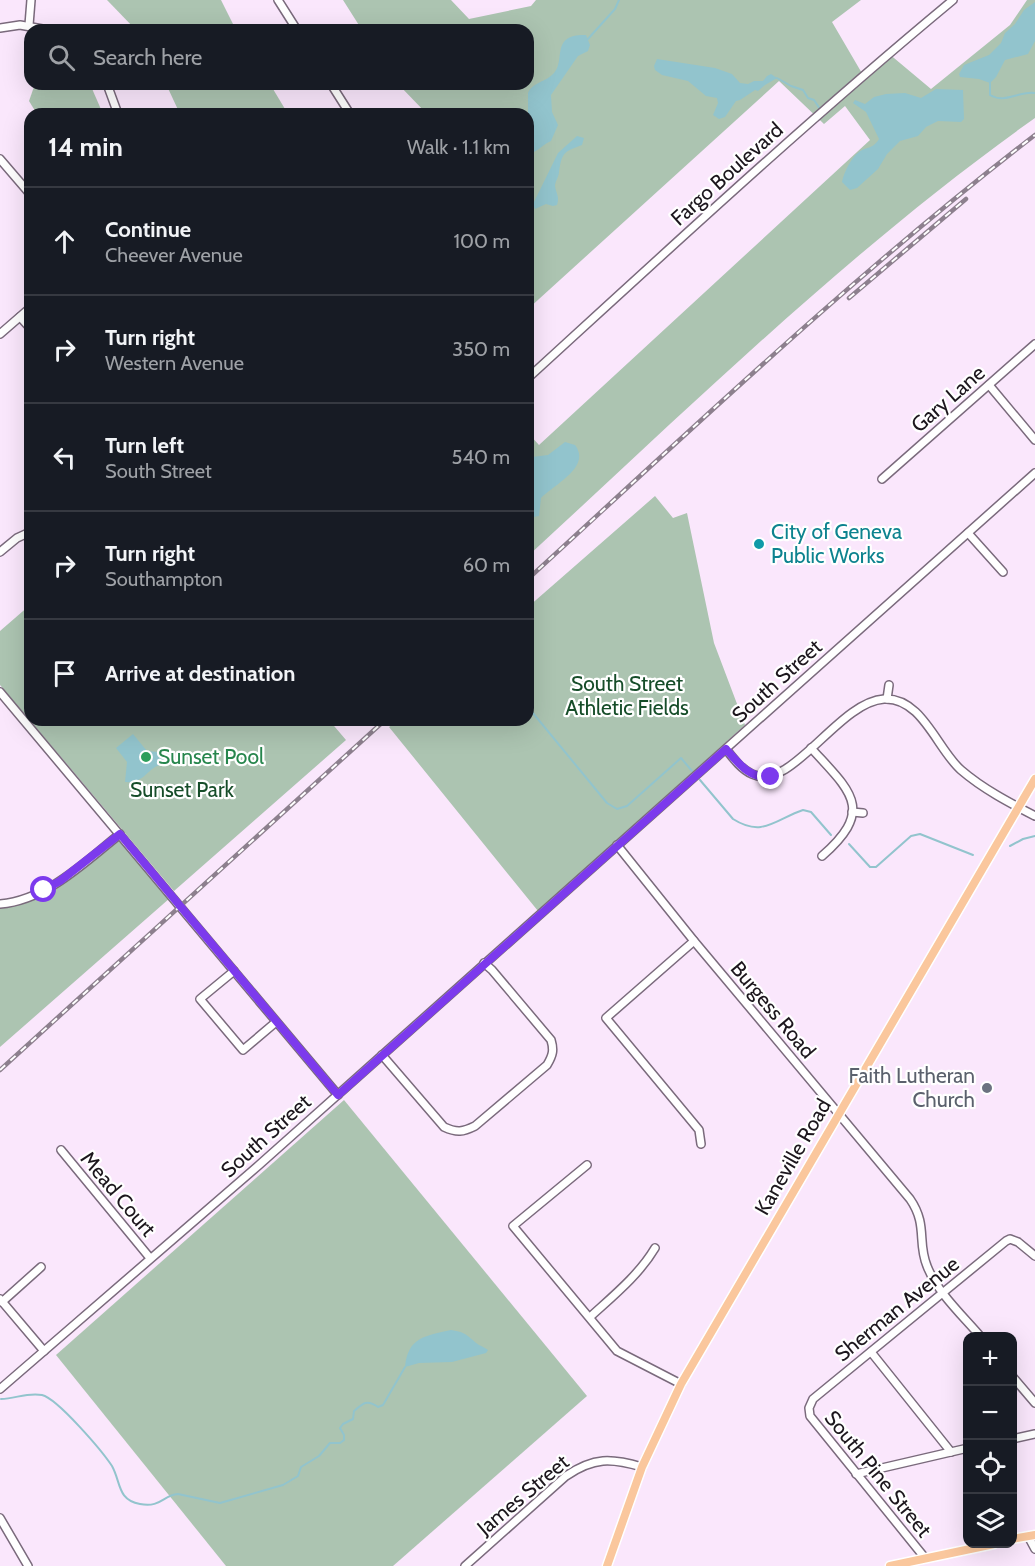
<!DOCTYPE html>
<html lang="en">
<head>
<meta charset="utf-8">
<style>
  :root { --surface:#171b24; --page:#20242c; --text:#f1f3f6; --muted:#9ea1a6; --line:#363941 }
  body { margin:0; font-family:Cabin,sans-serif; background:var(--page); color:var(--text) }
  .controls { position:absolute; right:18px; bottom:18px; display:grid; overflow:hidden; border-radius:12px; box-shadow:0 6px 24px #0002 }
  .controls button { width:54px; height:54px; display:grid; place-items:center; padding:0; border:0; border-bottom:2px solid var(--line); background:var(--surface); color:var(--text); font:30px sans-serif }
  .stop { position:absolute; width:18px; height:18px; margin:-14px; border:4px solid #7c3aed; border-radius:50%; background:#fff }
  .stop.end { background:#7c3aed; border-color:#fff; box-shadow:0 2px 6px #0008 }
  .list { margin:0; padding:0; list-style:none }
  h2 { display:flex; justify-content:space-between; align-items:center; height:78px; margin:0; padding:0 24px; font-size:26px }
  h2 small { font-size:20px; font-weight:400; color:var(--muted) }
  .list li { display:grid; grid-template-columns:39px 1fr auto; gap:18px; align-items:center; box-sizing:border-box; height:108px; padding:0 24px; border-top:2px solid var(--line) }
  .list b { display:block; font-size:22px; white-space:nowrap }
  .list p { margin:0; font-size:20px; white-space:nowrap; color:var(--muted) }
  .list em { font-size:20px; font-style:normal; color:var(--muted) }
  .icon { flex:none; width:33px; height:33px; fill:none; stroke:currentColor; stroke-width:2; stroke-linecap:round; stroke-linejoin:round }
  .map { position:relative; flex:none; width:1035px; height:1566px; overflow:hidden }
  .search { position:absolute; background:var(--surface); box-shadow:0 6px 24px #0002; left:24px; top:24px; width:510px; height:66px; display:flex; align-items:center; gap:15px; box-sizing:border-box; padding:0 21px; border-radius:18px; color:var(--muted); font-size:22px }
  .panel { position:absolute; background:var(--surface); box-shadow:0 6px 24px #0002; left:24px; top:108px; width:510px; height:618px; border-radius:18px }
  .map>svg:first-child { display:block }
</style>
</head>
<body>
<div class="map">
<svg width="1035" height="1566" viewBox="0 0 1035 1566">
  <rect width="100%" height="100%" fill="#fae7fc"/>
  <g fill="#acc4b1">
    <polygon points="107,0 221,0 236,30 136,30"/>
    <path d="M343 0H451L469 19 531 6 536 0H861L832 22 863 75 888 53 931 89 1010 25 1027 0H1035V118C854 246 691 406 528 556V433L539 445 870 140 845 106 824 124 779 81 528 309V114H427L398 84H528V30H362Z"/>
    <polygon points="35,84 90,84 103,114 37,114 29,101"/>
    <polygon points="166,84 270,84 288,114 180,114"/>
    <polygon points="655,496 673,518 687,513 714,643 745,725 538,911 389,727 398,720 528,720 528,607"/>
    <polygon points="30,605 30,720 329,720 346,740 174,891 0,685 0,631"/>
    <polygon points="119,838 170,898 0,1047 0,908 33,898"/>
    <polygon points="344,1100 587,1396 393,1566 226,1566 56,1355"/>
  </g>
  <g fill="#92c4cd">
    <polygon points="1035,2 1035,41 1028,54 1005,60 996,77 990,83 979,79 960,77 959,74 964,65 989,55 1001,43 1005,33 1015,24 1024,10"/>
    <path d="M586 35 590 45 588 51 578 56 551 95 552 112 558 125 551 141C544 144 540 149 534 152L528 164V93C533 82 546 82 554 73 563 63 556 47 567 39 572 35 580 35 586 35Z"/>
    <polygon points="657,59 715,68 732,74 740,83 748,84 754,81 763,81 767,76 771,74 777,78 765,85 758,91 755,90 740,100 736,101 725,117 719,119 713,115 718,103 717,98 706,96 688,81 662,75 655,70 654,66"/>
    <path d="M936 89 963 90 964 119 961 122 938 121 926 127 918 136 900 141 887 154 878 169 857 188 850 190 842 182C844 172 851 158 859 152 867 146 872 150 879 139L866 112 853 103 855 100 865 104 874 97 886 94 905 93 921 98Z"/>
    <path d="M577 136 584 138 582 145C563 152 562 153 559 172 559 177 555 181 555 186 556 194 560 196 557 205L553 206 546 204 535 209 533 204 558 153Z"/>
    <path d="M565 442 575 445C592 467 553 485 541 498L539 516 528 518V454L532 457 548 455Z"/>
    <path d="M133 734 147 751 169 753 168 764C147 763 148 784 125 782L127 762 116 748Z"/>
    <path d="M451 1330C467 1332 468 1337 479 1345 482 1346 485 1348 488 1350L486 1353 452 1362 419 1363 405 1367C408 1337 425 1336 451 1330Z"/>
  </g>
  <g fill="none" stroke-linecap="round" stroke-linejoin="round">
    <g stroke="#92c4cd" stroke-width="2">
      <polyline points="587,40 615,9 619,0"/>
      <polyline points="777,78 791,86 803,90 808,98 814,100 820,109"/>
      <path d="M990 83V95C1005 104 1019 91 1034 93"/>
      <polyline points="528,707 607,803 617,809 627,806 681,758 692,771"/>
      <path d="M700 780 733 819C763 838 776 819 803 810L811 812 831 835"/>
      <polyline points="849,844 870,867 876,867 911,836 920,834 973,855"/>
      <polyline points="1010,846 1023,839 1035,836"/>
      <path d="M1 1399C15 1399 27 1392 42 1395 58 1399 102 1451 112 1466 121 1482 117 1500 140 1504 161 1508 163 1495 178 1494L220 1503 283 1485 298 1476 301 1467 319 1456 330 1443H340L344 1440V1435L340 1428 343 1424 353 1419 354 1411C363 1403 367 1399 378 1407L383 1405 405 1367"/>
    </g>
    <defs>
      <g id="minor">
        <polyline points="278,0 297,30"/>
        <polyline points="29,25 31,0"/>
        <polyline points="0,28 20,25 48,30"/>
        <polyline points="107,84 118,114"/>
        <polyline points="331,84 350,114"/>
        <polyline points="0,159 30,194"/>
        <polyline points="20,317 30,328"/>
        <polyline points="0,334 30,308"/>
        <path d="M528 378C668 250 807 121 953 0"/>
        <polyline points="989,385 1035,440"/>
        <polyline points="882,479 1035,344"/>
        <polyline points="968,533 1003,572"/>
        <polyline points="0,552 17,538 30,532"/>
        <polyline points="0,692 338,1095"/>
        <polyline points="887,699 889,685"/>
        <path d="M811 748C850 791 876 809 822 856"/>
        <path d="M726 749C733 758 741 769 752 774 791 793 838 702 884 699 922 697 937 749 961 770 983 789 1010 803 1035 816"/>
        <polyline points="852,812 863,813"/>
        <path d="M617 845 694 941 910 1199C928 1225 917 1242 927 1266 937 1292 962 1315 980 1336"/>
        <path d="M0 904C47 900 85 862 120 834"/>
        <polyline points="694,941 606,1018 699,1130 701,1144"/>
        <polyline points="234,971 200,999 243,1050 276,1022"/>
        <path d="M382 1055 444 1127C457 1133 463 1132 475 1126L547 1065C553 1055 554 1050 551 1040L492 970 484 963"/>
        <polyline points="61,1150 150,1258"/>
        <polyline points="587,1165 513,1226 617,1351 681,1384"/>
        <polyline points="0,1299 44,1351"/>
        <polyline points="2,1302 41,1267"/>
        <path d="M590 1317C613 1296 639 1275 655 1248"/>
        <polyline points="871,1352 951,1452"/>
        <polyline points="1012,1376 1035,1403"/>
        <polyline points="0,1389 259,1165 1035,473"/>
        <polyline points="1012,1439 1035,1434"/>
        <polyline points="856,1474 968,1448"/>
        <polyline points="0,1518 28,1566"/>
        <polyline points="1028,1536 1035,1549"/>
        <polyline points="925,1558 810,1416 809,1408 813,1399 1006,1241 1010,1239 1018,1242 1035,1256"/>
        <path d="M465 1566 566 1476C594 1457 611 1458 642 1467"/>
      </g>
      <g id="major">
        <polyline points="1012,1539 1035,1535"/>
        <polyline points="607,1566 642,1467 681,1384 1035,779"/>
        <polyline points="890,1566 994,1544"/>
      </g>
    </defs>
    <use href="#minor" stroke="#7a6a7c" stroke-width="10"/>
    <use href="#major" stroke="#fff" stroke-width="11"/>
    <use href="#minor" stroke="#fff" stroke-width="7"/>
    <use href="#major" stroke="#fac79d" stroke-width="8"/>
    <defs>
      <g id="rail">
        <polyline points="849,298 966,199"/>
        <path d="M528 579C694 427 857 272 1035 135"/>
        <polyline points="0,1070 385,720"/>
      </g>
    </defs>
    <use href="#rail" stroke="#8d808e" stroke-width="4.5"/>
    <use href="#rail" stroke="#fff" stroke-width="2" stroke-dasharray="7" stroke-linecap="butt"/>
  </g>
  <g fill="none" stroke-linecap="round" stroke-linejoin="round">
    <path stroke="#7c3aed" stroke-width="8" d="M44 890 60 881 120 834 338 1095 726 749C739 764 750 779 771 777"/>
  </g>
  <circle fill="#0f9aa8" stroke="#fff" stroke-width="2" cx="759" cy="544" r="6"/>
  <circle fill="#2e9e5b" stroke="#fff" stroke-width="2" cx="146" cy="757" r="6"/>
  <circle fill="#6b7280" stroke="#fff" stroke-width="2" cx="987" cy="1088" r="6"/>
  <g text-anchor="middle" stroke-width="4.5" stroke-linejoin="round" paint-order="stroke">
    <g font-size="21" fill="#1c161d" stroke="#fff">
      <text transform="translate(727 174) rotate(-42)" y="7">Fargo Boulevard</text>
      <text transform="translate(948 399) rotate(-41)" y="7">Gary Lane</text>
      <text transform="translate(777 681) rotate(-42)" y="7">South Street</text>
      <text transform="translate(773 1010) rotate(50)" y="7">Burgess Road</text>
      <text transform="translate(266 1136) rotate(-42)" y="7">South Street</text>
      <text transform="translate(793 1157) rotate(-60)" y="7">Kaneville Road</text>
      <text transform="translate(118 1194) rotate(50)" y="7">Mead Court</text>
      <text transform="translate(897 1309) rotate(-39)" y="7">Sherman Avenue</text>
      <text transform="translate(878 1474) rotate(51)" y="7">South Pine Street</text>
      <text transform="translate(523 1495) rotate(-40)" y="7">James Street</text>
    </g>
    <g font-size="21" fill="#0d838f" stroke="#fff" text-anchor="start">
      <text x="771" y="539">City of Geneva<tspan x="771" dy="24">Public Works</tspan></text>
    </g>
    <g font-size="21" fill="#164d29" stroke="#fff">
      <text x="627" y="691">South Street<tspan x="627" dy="24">Athletic Fields</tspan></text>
      <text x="182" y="797">Sunset Park</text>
    </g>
    <g font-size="21" fill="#27864d" stroke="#fff" text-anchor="start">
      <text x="158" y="764">Sunset Pool</text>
    </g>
    <g font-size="21" fill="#5b616d" stroke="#fff" text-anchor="end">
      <text x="975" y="1083">Faith Lutheran<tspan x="975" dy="24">Church</tspan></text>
    </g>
  </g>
</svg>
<div class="controls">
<button>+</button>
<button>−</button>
<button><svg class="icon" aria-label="locate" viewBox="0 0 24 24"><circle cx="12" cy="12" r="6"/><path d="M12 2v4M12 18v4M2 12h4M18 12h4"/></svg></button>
<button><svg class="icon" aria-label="layers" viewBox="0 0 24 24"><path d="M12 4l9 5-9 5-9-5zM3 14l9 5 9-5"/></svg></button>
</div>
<div class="stop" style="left:44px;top:890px"></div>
<div class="stop end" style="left:771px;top:777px"></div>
<div class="search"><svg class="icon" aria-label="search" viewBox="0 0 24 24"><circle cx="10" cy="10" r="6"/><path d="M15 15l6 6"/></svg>Search here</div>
<section class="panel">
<h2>14 min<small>Walk · 1.1 km</small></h2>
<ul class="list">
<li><svg class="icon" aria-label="ahead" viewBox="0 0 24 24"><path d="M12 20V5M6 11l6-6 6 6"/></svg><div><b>Continue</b><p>Cheever Avenue</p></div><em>100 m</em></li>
<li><svg class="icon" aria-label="right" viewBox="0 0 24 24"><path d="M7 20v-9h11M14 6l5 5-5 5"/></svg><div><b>Turn right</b><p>Western Avenue</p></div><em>350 m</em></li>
<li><svg class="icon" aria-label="left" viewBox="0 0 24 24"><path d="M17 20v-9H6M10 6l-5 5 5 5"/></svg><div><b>Turn left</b><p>South Street</p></div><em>540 m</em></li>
<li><svg class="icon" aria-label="right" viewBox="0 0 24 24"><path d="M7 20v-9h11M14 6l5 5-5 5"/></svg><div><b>Turn right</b><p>Southampton</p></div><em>60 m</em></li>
<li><svg class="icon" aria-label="arrive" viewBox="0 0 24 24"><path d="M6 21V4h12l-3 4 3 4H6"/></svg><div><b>Arrive at destination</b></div></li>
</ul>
</section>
</div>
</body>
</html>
